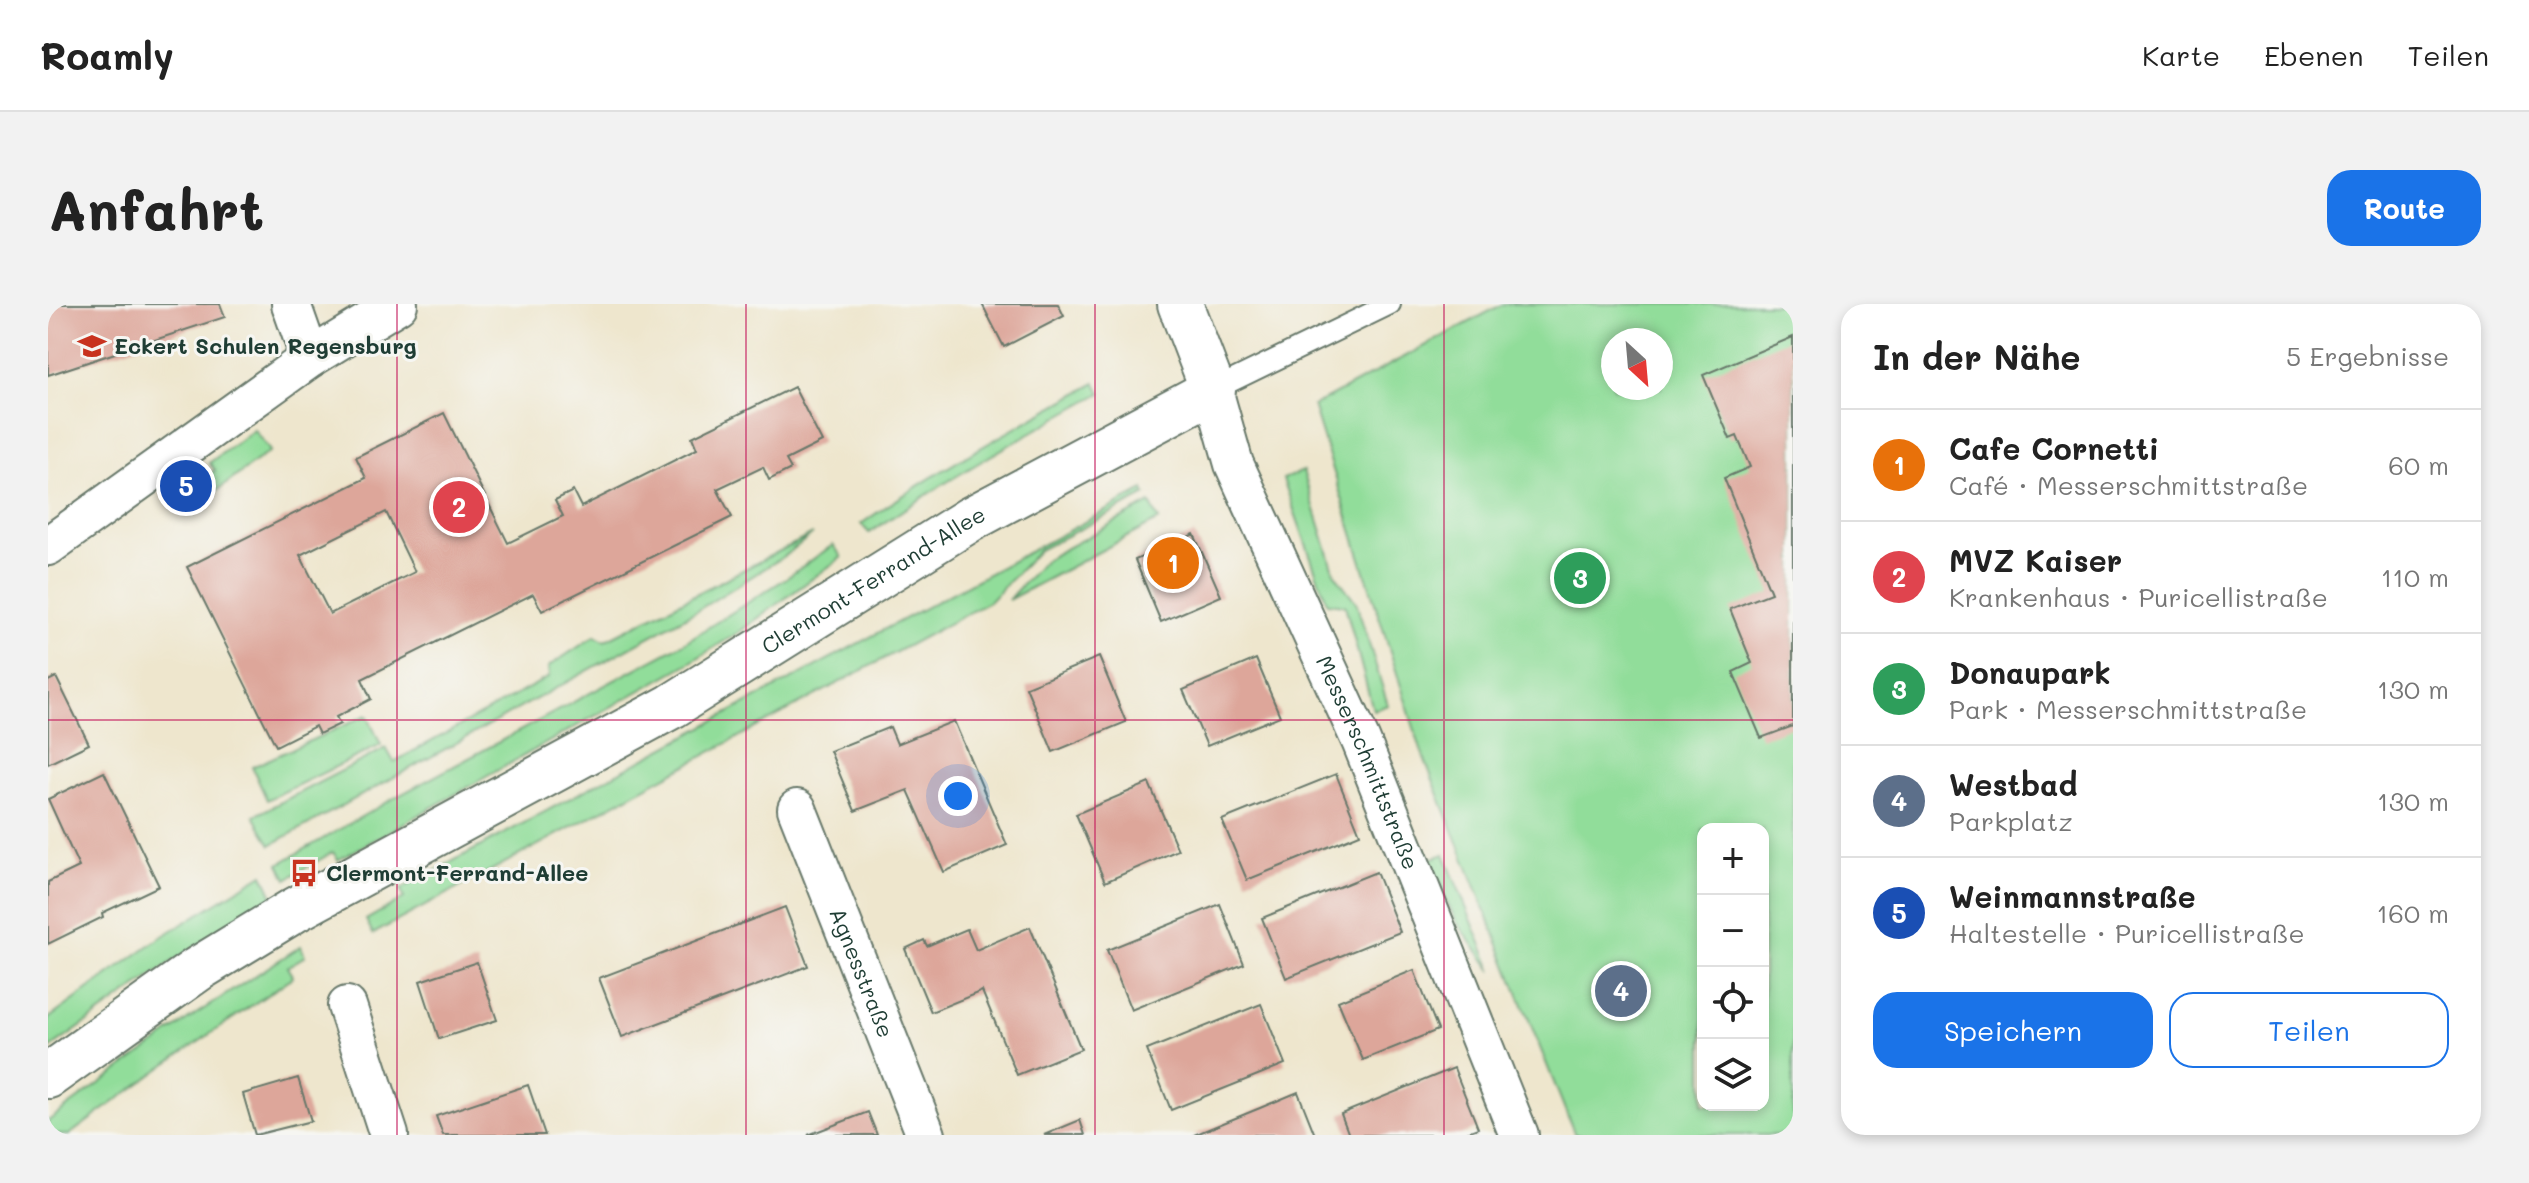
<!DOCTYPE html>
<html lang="de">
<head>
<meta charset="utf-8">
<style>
  :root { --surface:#fff; --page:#f2f2f2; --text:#222; --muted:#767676; --line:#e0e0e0; --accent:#1a73e8 }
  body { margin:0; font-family:Mali,sans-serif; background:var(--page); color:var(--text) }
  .controls { position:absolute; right:24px; bottom:24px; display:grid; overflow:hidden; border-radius:16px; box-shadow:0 4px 12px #0003 }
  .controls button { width:72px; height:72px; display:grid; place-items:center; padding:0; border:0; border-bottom:2px solid var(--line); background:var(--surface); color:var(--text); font:40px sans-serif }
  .compass { position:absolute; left:1553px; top:24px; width:72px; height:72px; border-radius:50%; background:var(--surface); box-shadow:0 4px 12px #0003; rotate:154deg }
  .you { position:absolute; left:910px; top:492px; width:28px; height:28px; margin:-20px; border:6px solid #fff; border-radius:50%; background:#1a73e8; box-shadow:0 0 0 12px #1a73e833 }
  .badge { display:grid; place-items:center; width:52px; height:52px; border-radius:50%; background:var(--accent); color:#fff; font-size:26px; font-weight:700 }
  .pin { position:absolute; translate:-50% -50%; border:4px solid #fff; box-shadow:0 2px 8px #0006 }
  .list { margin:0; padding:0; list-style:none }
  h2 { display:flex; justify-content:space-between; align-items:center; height:104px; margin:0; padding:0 32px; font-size:34px }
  h2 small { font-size:26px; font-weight:400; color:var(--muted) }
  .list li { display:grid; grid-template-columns:52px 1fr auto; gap:24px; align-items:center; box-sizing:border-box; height:112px; padding:0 32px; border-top:2px solid var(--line) }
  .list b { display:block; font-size:30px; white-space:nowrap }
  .list p { margin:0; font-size:26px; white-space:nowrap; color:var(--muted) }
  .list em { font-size:26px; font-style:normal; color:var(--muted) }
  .actions { display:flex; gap:16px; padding:24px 32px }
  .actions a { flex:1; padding:18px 0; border:2px solid var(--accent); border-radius:24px; text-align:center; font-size:28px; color:var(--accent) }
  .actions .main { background:var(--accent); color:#fff }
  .icon { flex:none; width:44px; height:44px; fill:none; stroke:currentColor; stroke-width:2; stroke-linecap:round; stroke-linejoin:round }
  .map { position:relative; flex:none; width:1745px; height:831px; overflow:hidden; border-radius:24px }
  header { display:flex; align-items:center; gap:48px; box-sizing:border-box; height:112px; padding:0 40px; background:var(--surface); border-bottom:2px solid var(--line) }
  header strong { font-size:38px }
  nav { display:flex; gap:44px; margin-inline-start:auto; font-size:28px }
  .intro { display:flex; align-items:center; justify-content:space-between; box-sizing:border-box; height:192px; padding:0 48px }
  h1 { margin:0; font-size:56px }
  .button { padding:20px 36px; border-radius:24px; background:var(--accent); color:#fff; font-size:28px; font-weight:700 }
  main { display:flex; gap:48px; padding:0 48px }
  aside { flex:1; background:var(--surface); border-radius:24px; box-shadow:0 4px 12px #0003 }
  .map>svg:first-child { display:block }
</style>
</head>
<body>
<header>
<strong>Roamly</strong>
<nav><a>Karte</a><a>Ebenen</a><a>Teilen</a></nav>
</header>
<div class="intro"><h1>Anfahrt</h1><a class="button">Route</a></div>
<main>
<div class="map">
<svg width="1745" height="831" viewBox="0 0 1745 831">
  <rect width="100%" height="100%" fill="#f6f6f2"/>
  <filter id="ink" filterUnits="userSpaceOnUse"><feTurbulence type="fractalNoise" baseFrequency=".0125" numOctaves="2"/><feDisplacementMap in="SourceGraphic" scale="16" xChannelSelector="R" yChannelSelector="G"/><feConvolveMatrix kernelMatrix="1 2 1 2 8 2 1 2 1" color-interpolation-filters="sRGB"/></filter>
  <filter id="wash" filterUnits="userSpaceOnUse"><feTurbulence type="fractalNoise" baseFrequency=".006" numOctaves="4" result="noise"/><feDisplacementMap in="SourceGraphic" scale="32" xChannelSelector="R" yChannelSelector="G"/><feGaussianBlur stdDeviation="1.8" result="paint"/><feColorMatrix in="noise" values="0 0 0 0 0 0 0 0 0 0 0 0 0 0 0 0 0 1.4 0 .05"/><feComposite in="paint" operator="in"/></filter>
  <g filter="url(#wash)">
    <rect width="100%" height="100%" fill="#eee6cd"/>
    <g fill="#91dd9a" stroke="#588d67" stroke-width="2" fill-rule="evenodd">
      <path d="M1455 0H1745V831H1527L1373 446 1265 102ZM1565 36H1613V84H1565ZM1655 525H1715V801H1655Z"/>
      <path d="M1048 79 1053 89C974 133 896 177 821 229L813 220C888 167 968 123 1048 79Z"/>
      <polygon points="206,126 222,147 154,198 143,184 167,166 161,159"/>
      <polygon points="1255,167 1287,270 1308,298 1340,401 1325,406 1297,301 1279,299 1235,175"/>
      <polygon points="1096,186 1098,191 991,246 941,298 325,630 318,616 356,594 353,585"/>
      <polygon points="1102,199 1111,216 960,296 998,255"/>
      <polygon points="765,230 735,253 650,306 223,541 206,512 338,444 346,458 501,373 500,363 547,332 556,337"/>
      <polygon points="785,241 794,253 691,328 643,358 290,556 285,548 239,575 231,560 348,493 634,340 737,275"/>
      <polygon points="319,411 333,441 219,496 204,463"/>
      <polygon points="1396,550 1445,668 1408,617 1380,556"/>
      <polygon points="215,570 225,592 121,660 0,746 0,715 110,635"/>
      <polygon points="253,642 257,652 239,663 245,673 117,761 21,831 0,831 0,817 145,712"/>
    </g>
    <g id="blocks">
      <g fill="#dda69a" fill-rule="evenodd">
        <polygon points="0,0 172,0 177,13 0,71"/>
        <polygon points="934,0 1010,0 1016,12 956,43"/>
        <polygon points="1745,33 1745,422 1713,434 1685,368 1704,359 1682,305 1723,289 1676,174 1702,163 1689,132 1682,135 1655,71"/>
        <path d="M746 83 774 138 738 156 743 165 721 176 715 163 669 185 684 213 494 307 485 290 314 375 323 395 288 413 292 420 271 430 267 422 228 442 139 263 318 174 308 153 396 109 460 239 515 212 507 196 525 187 533 203 649 145 644 133ZM338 208 367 268 282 310 252 251Z"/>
        <polygon points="1146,230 1173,292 1113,318 1087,256"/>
        <polygon points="1051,353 1078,418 1005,448 978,383"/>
        <polygon points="1208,355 1232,412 1159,442 1135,386"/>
        <polygon points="8,373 41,440 0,460 0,377"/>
        <polygon points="906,417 959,541 896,568 860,486 807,507 782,447 842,423 849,440"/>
        <polygon points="56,468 111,582 54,609 55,613 0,640 0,578 31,563 0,495"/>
        <polygon points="1288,470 1312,530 1199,576 1174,516"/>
        <polygon points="1101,479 1130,546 1057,578 1028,510"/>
        <polygon points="1328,568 1352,628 1238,674 1214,614"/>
        <polygon points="1172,600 1196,660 1083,706 1059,646"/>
        <polygon points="737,603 760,662 574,733 551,674"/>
        <polygon points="982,623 1033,745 969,771 934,687 883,708 857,645 876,636 879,642 919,625 928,646"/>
        <polygon points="429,658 449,716 391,735 372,677"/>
        <polygon points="1366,666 1390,726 1315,756 1290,697"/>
        <polygon points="1213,700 1237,760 1123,806 1099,746"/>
        <polygon points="1406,764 1430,824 1412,831 1301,831 1293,810"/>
        <polygon points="250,774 263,817 207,831 195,790"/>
        <polygon points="480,781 497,831 395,831 388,812"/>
        <polygon points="1250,788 1267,831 1146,831 1212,804"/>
        <polygon points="820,808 829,831 760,831"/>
        <polygon points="1032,816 1037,831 996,831"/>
      </g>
    </g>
  </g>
  <g filter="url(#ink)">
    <use href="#blocks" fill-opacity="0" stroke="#67786a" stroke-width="2"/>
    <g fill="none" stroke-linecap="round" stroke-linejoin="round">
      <defs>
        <polyline id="service" points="1165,86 1342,0"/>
        <g id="minor">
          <polyline points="243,0 262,54"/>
          <path id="s1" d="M1165 86 1186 160 1313 437 1471 831"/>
          <polyline points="0,242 262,54 350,0"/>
          <path id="s2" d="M749 505 878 831"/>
          <polyline points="299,702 341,831"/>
        </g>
        <g id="tertiary">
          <path id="s3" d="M0 772 150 665 245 607 624 402 921 216 1165 86 1132 0"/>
        </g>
      </defs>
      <use href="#service" stroke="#67786a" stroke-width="24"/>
      <use href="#minor" stroke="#67786a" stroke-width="42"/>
      <use href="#tertiary" stroke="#67786a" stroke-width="48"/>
      <use href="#service" stroke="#fff" stroke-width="20"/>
      <use href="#minor" stroke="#fff" stroke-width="38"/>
      <use href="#tertiary" stroke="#fff" stroke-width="44"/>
    </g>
  </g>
  <path fill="none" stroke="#c2185b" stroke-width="2" stroke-opacity="0.55" d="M349 0V831M698 0V831M1047 0V831M1396 0V831M0 416H1745"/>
  <defs>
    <symbol id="school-bare" viewBox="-9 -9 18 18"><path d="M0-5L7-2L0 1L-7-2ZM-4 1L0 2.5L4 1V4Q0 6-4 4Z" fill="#c8321e" stroke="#f6f6f2" stroke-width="2.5" paint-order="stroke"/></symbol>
    <symbol id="bus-bare" viewBox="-9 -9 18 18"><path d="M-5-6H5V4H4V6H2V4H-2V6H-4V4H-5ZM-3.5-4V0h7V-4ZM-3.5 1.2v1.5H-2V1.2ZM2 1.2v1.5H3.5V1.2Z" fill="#c8321e" stroke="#f6f6f2" stroke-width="2.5" paint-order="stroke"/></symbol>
  </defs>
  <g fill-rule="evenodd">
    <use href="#school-bare" x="24" y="22" width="40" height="40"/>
    <use href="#bus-bare" x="236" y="549" width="40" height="40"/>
  </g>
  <g text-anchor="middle" stroke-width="6" stroke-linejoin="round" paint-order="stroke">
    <g font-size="22" font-weight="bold" fill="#1f3d34" stroke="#f6f6f2" text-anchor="start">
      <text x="66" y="50">Eckert Schulen Regensburg</text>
      <text x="278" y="577">Clermont-Ferrand-Allee</text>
    </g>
    <g font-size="22" fill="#1f3d34" stroke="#f6f6f2">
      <text dy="8" stroke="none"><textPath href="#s3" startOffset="964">Clermont-Ferrand-Allee</textPath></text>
      <text dy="8" stroke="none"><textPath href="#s1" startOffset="404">Messerschmittstraße</textPath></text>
      <text dy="8" stroke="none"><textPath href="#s2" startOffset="176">Agnesstraße</textPath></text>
    </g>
  </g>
</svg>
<div class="controls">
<button>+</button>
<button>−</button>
<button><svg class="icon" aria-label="locate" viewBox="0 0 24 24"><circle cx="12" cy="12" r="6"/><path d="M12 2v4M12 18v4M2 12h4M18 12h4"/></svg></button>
<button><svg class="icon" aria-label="layers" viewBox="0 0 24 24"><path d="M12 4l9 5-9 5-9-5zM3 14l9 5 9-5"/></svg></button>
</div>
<svg class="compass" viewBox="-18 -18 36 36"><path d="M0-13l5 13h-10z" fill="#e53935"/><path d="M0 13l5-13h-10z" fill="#767676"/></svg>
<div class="you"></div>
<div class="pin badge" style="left:1125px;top:259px;background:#e8710a">1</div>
<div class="pin badge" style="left:411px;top:203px;background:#e0444e">2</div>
<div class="pin badge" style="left:1532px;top:274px;background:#2e9e5b">3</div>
<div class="pin badge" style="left:1573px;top:687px;background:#5c6f8a">4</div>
<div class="pin badge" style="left:138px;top:182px;background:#1a4fb4">5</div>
</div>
<aside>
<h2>In der Nähe<small>5 Ergebnisse</small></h2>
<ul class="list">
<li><span class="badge" style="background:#e8710a">1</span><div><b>Cafe Cornetti</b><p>Café · Messerschmittstraße</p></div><em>60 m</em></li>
<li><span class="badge" style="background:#e0444e">2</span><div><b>MVZ Kaiser</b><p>Krankenhaus · Puricellistraße</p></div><em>110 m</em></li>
<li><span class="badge" style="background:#2e9e5b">3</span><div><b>Donaupark</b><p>Park · Messerschmittstraße</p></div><em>130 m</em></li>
<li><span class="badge" style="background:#5c6f8a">4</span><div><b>Westbad</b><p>Parkplatz</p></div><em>130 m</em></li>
<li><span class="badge" style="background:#1a4fb4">5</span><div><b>Weinmannstraße</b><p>Haltestelle · Puricellistraße</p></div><em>160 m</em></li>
</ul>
<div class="actions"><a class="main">Speichern</a><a>Teilen</a></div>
</aside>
</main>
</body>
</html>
